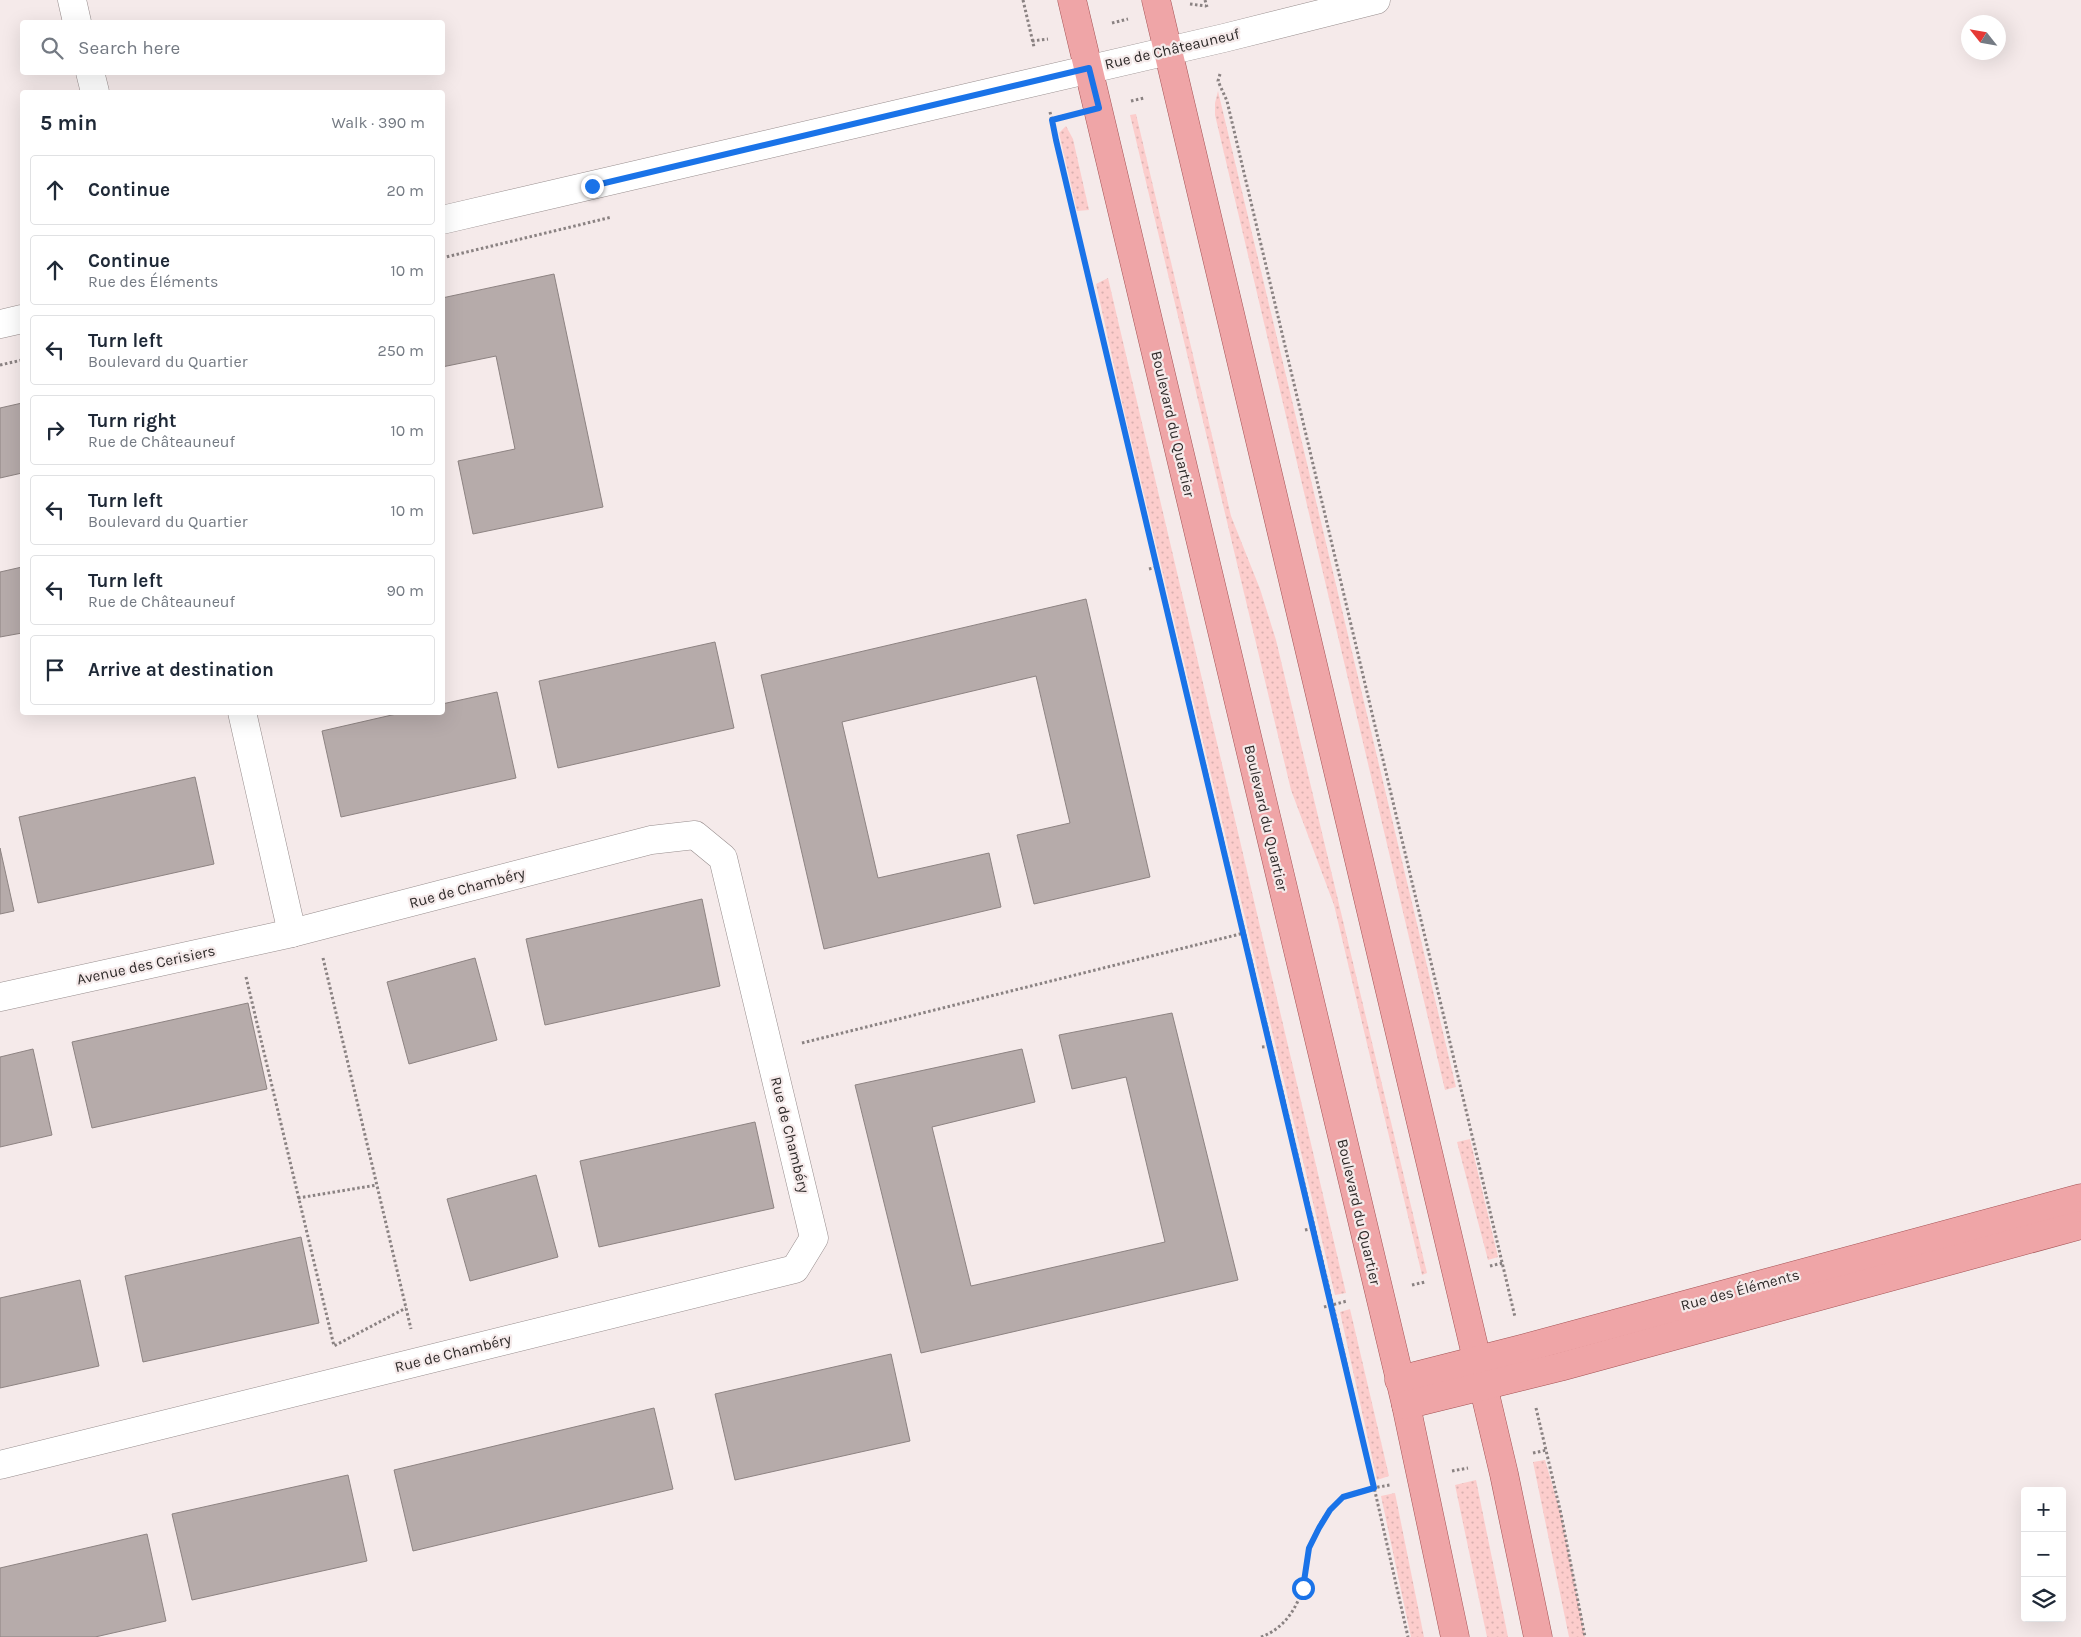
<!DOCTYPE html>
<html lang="en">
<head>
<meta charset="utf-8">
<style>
  :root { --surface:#fff; --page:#f2f2f3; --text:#1f2937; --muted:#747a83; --line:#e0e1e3 }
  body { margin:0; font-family:Karla,sans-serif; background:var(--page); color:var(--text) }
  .controls { position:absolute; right:15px; bottom:15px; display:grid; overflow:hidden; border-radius:5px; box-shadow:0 5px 20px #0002 }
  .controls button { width:45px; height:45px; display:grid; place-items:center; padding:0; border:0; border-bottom:1px solid var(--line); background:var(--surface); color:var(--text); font:25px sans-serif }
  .compass { position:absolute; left:1961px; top:15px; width:45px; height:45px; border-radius:50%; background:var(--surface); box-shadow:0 5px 20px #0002; rotate:301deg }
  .stop { position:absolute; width:15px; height:15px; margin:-11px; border:4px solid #1a73e8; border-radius:50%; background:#fff }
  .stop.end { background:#1a73e8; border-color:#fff; box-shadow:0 1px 5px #0008 }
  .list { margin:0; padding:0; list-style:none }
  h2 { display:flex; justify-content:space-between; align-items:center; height:65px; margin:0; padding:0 20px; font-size:21px }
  h2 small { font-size:16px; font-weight:400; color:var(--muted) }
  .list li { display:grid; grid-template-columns:32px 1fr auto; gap:15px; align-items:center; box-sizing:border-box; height:70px; margin:0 10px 10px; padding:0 10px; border:1px solid var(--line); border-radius:5px }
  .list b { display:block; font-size:19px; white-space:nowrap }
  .list p { margin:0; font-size:16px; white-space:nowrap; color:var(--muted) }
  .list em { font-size:16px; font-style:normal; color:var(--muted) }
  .icon { flex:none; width:28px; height:28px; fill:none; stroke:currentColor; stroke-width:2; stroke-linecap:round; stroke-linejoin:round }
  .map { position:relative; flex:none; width:2081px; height:1637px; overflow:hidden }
  .search { position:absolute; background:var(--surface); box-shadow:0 5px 20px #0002; left:20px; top:20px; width:425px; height:55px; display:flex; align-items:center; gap:12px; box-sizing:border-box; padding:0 18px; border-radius:5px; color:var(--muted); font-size:19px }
  .panel { position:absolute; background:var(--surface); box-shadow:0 5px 20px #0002; left:20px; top:90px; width:425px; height:625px; border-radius:5px }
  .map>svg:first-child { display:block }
</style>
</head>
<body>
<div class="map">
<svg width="2081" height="1637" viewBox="0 0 2081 1637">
  <defs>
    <pattern id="grass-dots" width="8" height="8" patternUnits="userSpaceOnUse" patternTransform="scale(1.25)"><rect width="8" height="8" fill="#fccdcc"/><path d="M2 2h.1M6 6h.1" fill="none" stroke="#d8b0af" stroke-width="1.8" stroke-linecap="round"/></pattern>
  </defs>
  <rect width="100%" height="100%" fill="#f5eaea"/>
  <g fill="url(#grass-dots)">
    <polygon points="1218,91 1456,1087 1445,1090 1215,115 1215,103"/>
    <polygon points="1136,114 1231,516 1260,589 1276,640 1427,1273 1422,1275 1334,905 1291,790 1130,115"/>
    <polygon points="1066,126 1073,139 1089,210 1077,211 1059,133"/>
    <polygon points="1108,278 1346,1293 1335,1295 1122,402 1096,284"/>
    <polygon points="1470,1139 1498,1257 1488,1260 1457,1142"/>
    <polygon points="1350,1309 1389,1476 1377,1480 1340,1312"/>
    <polygon points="1545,1460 1561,1514 1585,1637 1569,1637 1533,1462"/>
    <polygon points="1476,1480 1504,1617 1508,1637 1487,1637 1455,1485"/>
    <polygon points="1395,1493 1424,1637 1411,1637 1381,1496"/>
  </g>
  <g fill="#b6abaa" stroke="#8d8382">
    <polygon points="554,274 603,507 473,534 458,461 515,449 496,356 442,367 442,298"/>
    <polygon points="22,403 22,473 0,478 0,408"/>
    <polygon points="22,567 22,633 0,637 0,572"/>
    <polygon points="1086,599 1150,877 1034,904 1017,835 1070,823 1036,676 842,722 878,878 989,853 1001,907 824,949 761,675"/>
    <polygon points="715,642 734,728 558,768 539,681"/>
    <polygon points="497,692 516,778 341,817 322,731 405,712 442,712 442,704"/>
    <polygon points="195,777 214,864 38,903 19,817"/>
    <polygon points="0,848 14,911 0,914"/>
    <polygon points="702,899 720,986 545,1025 526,939"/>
    <polygon points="475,958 497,1040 409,1064 387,982"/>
    <polygon points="248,1003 267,1089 92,1128 72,1042"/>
    <polygon points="1172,1013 1238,1280 921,1353 855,1085 1022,1049 1035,1102 932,1127 971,1286 1165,1242 1126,1077 1072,1089 1059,1035"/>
    <polygon points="33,1049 52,1135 0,1147 0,1057"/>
    <polygon points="755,1122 774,1208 599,1247 580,1161"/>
    <polygon points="536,1175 558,1257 470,1281 447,1199"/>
    <polygon points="301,1237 319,1323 143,1362 125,1276"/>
    <polygon points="80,1280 99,1366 0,1388 0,1298"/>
    <polygon points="891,1354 910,1441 735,1480 715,1394"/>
    <polygon points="654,1408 673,1489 413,1551 394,1470"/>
    <polygon points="348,1475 367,1561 192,1600 172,1514"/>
    <polygon points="147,1534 166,1621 95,1637 0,1637 0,1568"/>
  </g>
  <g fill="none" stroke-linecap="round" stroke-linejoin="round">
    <defs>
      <g id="minor">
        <polyline points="72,0 77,22"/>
        <polyline points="90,72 95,92"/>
        <polyline points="442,220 1224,38 1376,0"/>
        <polyline points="0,324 22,319"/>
        <polyline points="0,997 292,933"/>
        <polyline points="0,1465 795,1269 814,1238 723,858 695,835 651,840 292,933 242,712"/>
      </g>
      <g id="major">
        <polyline points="1072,0 1406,1405 1455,1637"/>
        <polyline points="1156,0 1504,1474 1538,1637"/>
        <polyline points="1399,1380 1521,1349 2081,1198"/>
        <polyline points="1406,1405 1560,1367 2081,1225"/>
      </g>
    </defs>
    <use href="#minor" stroke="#978d8d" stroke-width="29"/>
    <use href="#major" stroke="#a45355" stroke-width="29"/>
    <g stroke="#8a8282" stroke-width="3" stroke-dasharray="2.5 2.5" stroke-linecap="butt">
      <polyline points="1023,0 1034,47"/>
      <polyline points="1205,0 1207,7"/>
      <polyline points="1190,4 1206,6"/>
      <polyline points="1112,23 1128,19"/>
      <polyline points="1032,41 1048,39"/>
      <polyline points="1220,74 1218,81 1227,101 1515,1317"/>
      <polyline points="1131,101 1144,98"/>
      <polyline points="1050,112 1335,1315 1408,1637"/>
      <polyline points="1053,119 1066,115"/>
      <polyline points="442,258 612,217"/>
      <polyline points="0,365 22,360"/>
      <polyline points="1149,569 1157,567"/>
      <polyline points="323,958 411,1329"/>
      <polyline points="246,977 334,1346 406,1308"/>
      <polyline points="802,1043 1244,933"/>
      <polyline points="1262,1047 1271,1046"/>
      <polyline points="298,1198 377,1185"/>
      <polyline points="1305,1230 1314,1228"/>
      <polyline points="1490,1266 1503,1263"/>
      <polyline points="1412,1285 1425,1282"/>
      <polyline points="1324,1307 1347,1301"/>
      <polyline points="1536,1408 1561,1514 1585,1637"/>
      <polyline points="1533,1453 1547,1450"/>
      <polyline points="1452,1471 1468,1468"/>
      <path d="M1261 1637C1286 1628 1300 1604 1305 1579 1306 1571 1306 1564 1307 1556 1312 1536 1325 1510 1342 1498 1351 1491 1379 1487 1390 1485"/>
    </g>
    <use href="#minor" stroke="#fff" stroke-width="28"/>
    <use href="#major" stroke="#efa5a7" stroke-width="28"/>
  </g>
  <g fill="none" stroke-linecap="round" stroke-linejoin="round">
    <polyline stroke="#1a73e8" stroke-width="6" points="592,186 1089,68 1099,108 1052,120 1056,140 1374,1488 1343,1497 1330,1510 1319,1528 1309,1548 1303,1588"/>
  </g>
  <g text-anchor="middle" stroke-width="4.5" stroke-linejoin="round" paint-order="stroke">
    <g font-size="15" fill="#2e2a29" stroke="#f5eaea">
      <text transform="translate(1172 49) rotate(-13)" y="5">Rue de Châteauneuf</text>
      <text transform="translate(1173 424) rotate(77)" y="5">Boulevard du Quartier</text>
      <text transform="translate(1266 818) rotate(77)" y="5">Boulevard du Quartier</text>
      <text transform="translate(467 888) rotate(-15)" y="5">Rue de Chambéry</text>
      <text transform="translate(146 965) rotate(-12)" y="5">Avenue des Cerisiers</text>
      <text transform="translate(790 1135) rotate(76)" y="5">Rue de Chambéry</text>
      <text transform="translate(1359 1212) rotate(77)" y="5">Boulevard du Quartier</text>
      <text transform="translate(1740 1290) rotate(-15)" y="5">Rue des Éléments</text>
      <text transform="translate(453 1353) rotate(-14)" y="5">Rue de Chambéry</text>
    </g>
  </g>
</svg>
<div class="controls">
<button>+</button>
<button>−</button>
<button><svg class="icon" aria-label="layers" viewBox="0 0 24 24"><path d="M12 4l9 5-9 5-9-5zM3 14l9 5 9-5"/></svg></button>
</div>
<svg class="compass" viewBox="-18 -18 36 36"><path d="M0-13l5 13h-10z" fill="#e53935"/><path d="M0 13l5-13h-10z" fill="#747a83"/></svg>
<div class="stop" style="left:1303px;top:1588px"></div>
<div class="stop end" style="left:592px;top:186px"></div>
<div class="search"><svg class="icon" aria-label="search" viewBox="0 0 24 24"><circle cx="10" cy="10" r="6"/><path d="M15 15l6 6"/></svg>Search here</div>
<section class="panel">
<h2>5 min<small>Walk · 390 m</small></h2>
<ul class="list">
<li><svg class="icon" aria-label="ahead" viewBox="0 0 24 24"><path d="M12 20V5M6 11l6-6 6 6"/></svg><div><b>Continue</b></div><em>20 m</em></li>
<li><svg class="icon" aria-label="ahead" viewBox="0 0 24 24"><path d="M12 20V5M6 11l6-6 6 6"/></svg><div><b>Continue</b><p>Rue des Éléments</p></div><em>10 m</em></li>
<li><svg class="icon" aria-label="left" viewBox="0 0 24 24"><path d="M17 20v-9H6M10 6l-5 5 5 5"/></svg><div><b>Turn left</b><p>Boulevard du Quartier</p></div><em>250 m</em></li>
<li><svg class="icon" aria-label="right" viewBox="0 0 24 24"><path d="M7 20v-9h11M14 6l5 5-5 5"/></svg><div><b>Turn right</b><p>Rue de Châteauneuf</p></div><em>10 m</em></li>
<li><svg class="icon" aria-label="left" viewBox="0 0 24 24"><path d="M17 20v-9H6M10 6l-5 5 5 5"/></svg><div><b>Turn left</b><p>Boulevard du Quartier</p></div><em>10 m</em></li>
<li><svg class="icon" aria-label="left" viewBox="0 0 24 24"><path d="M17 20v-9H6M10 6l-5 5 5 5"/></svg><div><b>Turn left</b><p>Rue de Châteauneuf</p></div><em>90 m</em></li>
<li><svg class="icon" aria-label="arrive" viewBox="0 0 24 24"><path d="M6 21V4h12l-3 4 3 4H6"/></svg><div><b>Arrive at destination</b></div></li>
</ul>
</section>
</div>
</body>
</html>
